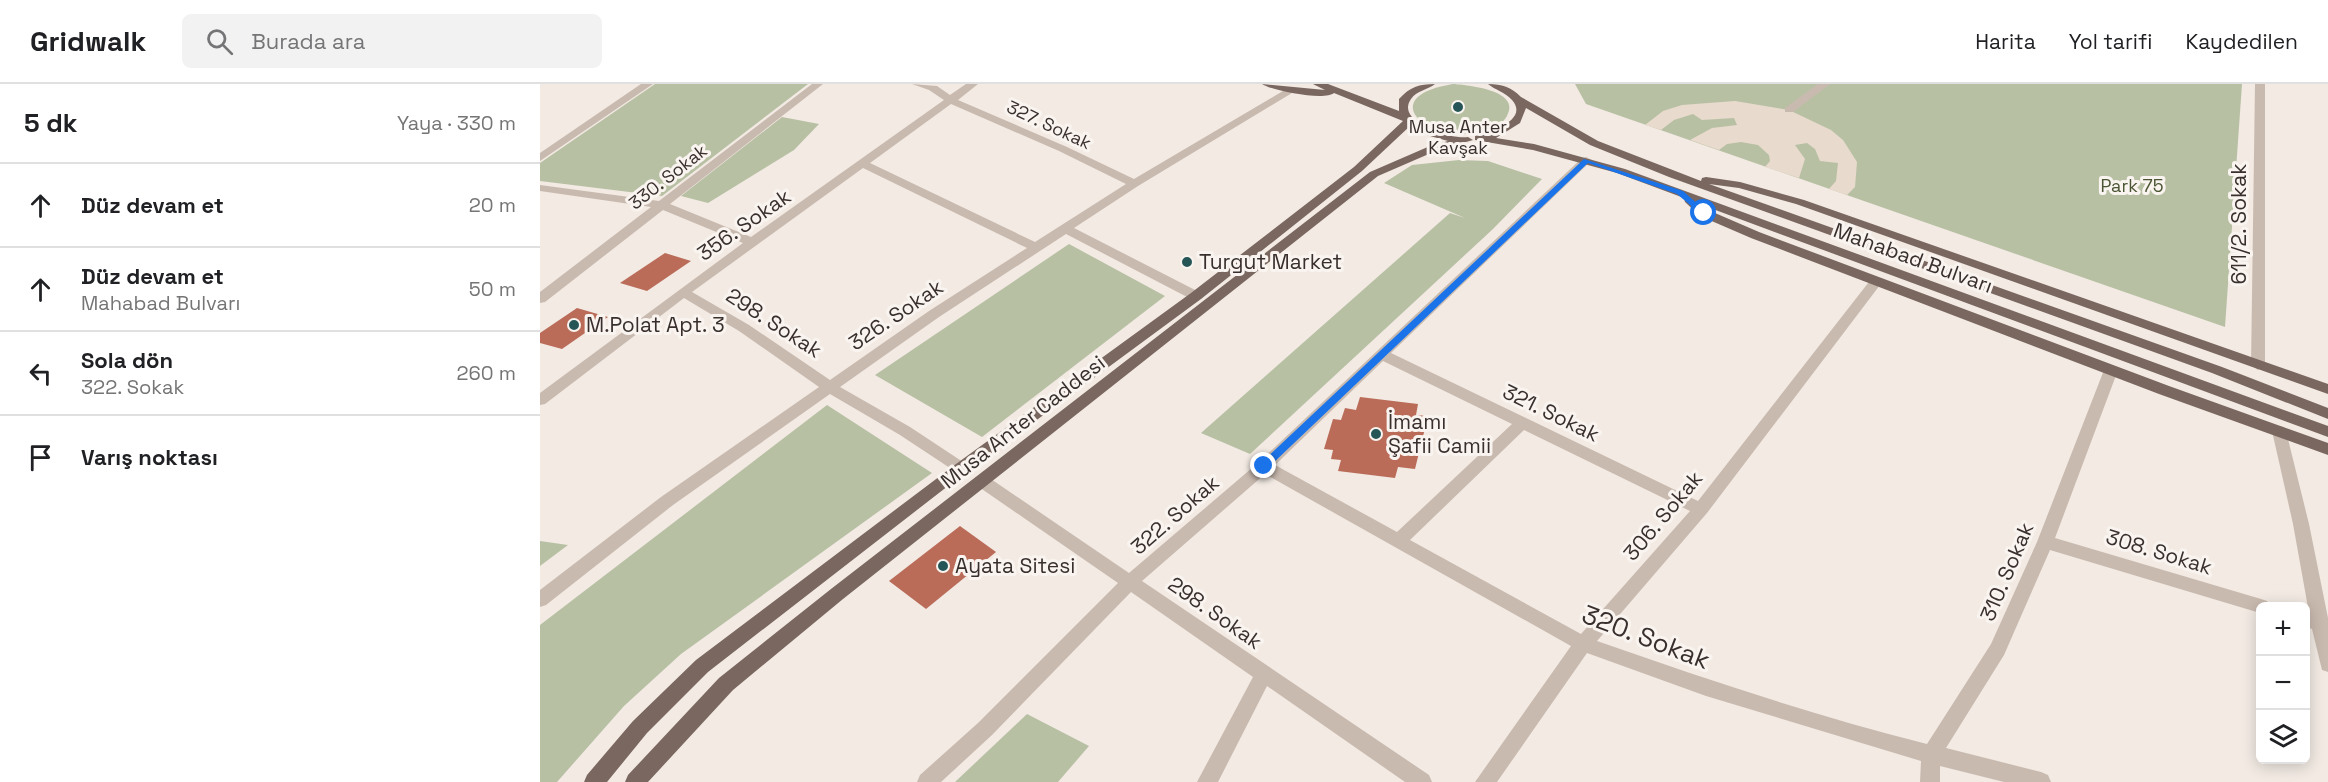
<!DOCTYPE html>
<html lang="tr">
<head>
<meta charset="utf-8">
<style>
  :root { --surface:#fff; --page:#f2f2f2; --text:#202124; --muted:#757577; --line:#e0e0e0 }
  body { margin:0; font-family:"Space Grotesk",sans-serif; background:var(--page); color:var(--text) }
  .controls { position:absolute; right:18px; bottom:18px; display:grid; overflow:hidden; border-radius:9px; box-shadow:0 3px 15px #0003 }
  .controls button { width:54px; height:54px; display:grid; place-items:center; padding:0; border:0; border-bottom:2px solid var(--line); background:var(--surface); color:var(--text); font:30px sans-serif }
  .stop { position:absolute; width:18px; height:18px; margin:-14px; border:4px solid #1a73e8; border-radius:50%; background:#fff }
  .stop.end { background:#1a73e8; border-color:#fff; box-shadow:0 2px 6px #0008 }
  .list { margin:0; padding:0; list-style:none }
  h2 { display:flex; justify-content:space-between; align-items:center; height:78px; margin:0; padding:0 24px; font-size:26px }
  h2 small { font-size:20px; font-weight:400; color:var(--muted) }
  .list li { display:grid; grid-template-columns:39px 1fr auto; gap:18px; align-items:center; box-sizing:border-box; height:84px; padding:0 24px; border-top:2px solid var(--line) }
  .list b { display:block; font-size:22px; white-space:nowrap }
  .list p { margin:0; font-size:20px; white-space:nowrap; color:var(--muted) }
  .list em { font-size:20px; font-style:normal; color:var(--muted) }
  .icon { flex:none; width:33px; height:33px; fill:none; stroke:currentColor; stroke-width:2; stroke-linecap:round; stroke-linejoin:round }
  .map { position:relative; flex:none; width:1788px; height:698px; overflow:hidden }
  header { display:flex; align-items:center; gap:36px; box-sizing:border-box; height:84px; padding:0 30px; background:var(--surface); border-bottom:2px solid var(--line) }
  header strong { font-size:28px }
  nav { display:flex; gap:33px; margin-inline-start:auto; font-size:21px }
  .search { width:420px; height:54px; background:var(--page); display:flex; align-items:center; gap:15px; box-sizing:border-box; padding:0 21px; border-radius:9px; color:var(--muted); font-size:22px }
  main { display:flex }
  aside { flex:1; background:var(--surface) }
  .map>svg:first-child { display:block }
</style>
</head>
<body>
<header>
<strong>Gridwalk</strong>
<div class="search"><svg class="icon" aria-label="search" viewBox="0 0 24 24"><circle cx="10" cy="10" r="6"/><path d="M15 15l6 6"/></svg>Burada ara</div>
<nav><a>Harita</a><a>Yol tarifi</a><a>Kaydedilen</a></nav>
</header>
<main>
<aside>
<h2>5 dk<small>Yaya · 330 m</small></h2>
<ul class="list">
<li><svg class="icon" aria-label="ahead" viewBox="0 0 24 24"><path d="M12 20V5M6 11l6-6 6 6"/></svg><div><b>Düz devam et</b></div><em>20 m</em></li>
<li><svg class="icon" aria-label="ahead" viewBox="0 0 24 24"><path d="M12 20V5M6 11l6-6 6 6"/></svg><div><b>Düz devam et</b><p>Mahabad Bulvarı</p></div><em>50 m</em></li>
<li><svg class="icon" aria-label="left" viewBox="0 0 24 24"><path d="M17 20v-9H6M10 6l-5 5 5 5"/></svg><div><b>Sola dön</b><p>322. Sokak</p></div><em>260 m</em></li>
<li><svg class="icon" aria-label="arrive" viewBox="0 0 24 24"><path d="M6 21V4h12l-3 4 3 4H6"/></svg><div><b>Varış noktası</b></div></li>
</ul>
</aside>
<div class="map">
<svg width="1788" height="698" viewBox="0 0 1788 698">
  <rect width="100%" height="100%" fill="#f2eae3"/>
  <g fill="#b8c0a4">
    <polygon points="115,0 268,0 122,112 0,97 0,79"/>
    <path d="M913 0C927 1 982 6 967 32 963 40 953 44 944 47 890 62 832 13 913 0Z"/>
    <polygon points="1035,0 1702,0 1685,243 1046,20"/>
    <polygon points="242,33 279,40 254,66 168,119 141,112"/>
    <polygon points="919,76 948,77 1002,95 953,145 710,370 661,349 910,129 925,134 844,99 872,81"/>
    <polygon points="529,160 625,212 442,353 335,291"/>
    <polygon points="287,321 392,389 141,570 84,622 17,698 0,698 0,541"/>
    <polygon points="0,457 28,461 0,482"/>
    <polygon points="487,630 549,662 518,698 415,698"/>
  </g>
  <polygon fill="#e8dacc" points="1195,17 1249,26 1291,46 1303,56 1317,78 1315,103 1307,111 1289,105 1296,97 1298,79 1280,77 1275,65 1267,59 1255,61 1265,75 1259,94 1225,83 1230,77 1229,71 1218,61 1201,58 1187,60 1179,66 1150,56 1172,44 1197,41 1194,34 1162,36 1153,30 1134,36 1121,46 1105,41 1123,27 1142,21"/>
  <g fill="#ba6c59">
    <polygon points="125,169 151,177 107,207 80,199"/>
    <polygon points="37,224 68,233 22,265 0,259 0,249"/>
    <polygon points="820,313 878,320 876,331 888,332 875,385 858,383 855,394 798,387 801,376 791,375 793,366 784,365 793,335 801,336 805,324 816,326"/>
    <polygon points="420,442 456,468 386,525 349,497"/>
  </g>
  <g fill="none" stroke-linecap="round" stroke-linejoin="round">
    <g fill="#c9baaf" fill-rule="evenodd">
      <polygon points="101,0 113,0 0,77 0,69"/>
      <path d="M272 0H283L130 120 211 153 404 16 389 6 372 0 397 2 410 11 426 0H438L418 16 527 63 594 95 748 4 757 6 598 102 534 144 661 209 663 212 661 215H651L526 150 399 233 300 303 370 343 426 380 429 384 426 388H416L360 351 290 310 133 421 6 521 0 523V506L121 413 279 303 199 247 144 214 5 320 0 321V309L203 159 123 126 5 218 0 219V208L111 123 0 107V101L119 117ZM411 20 519 67 586 100 495 158 330 79ZM323 84 487 164 389 227 290 296 209 241 152 208Z"/>
      <polygon points="1278,0 1290,0 1253,28 1245,28 1245,24"/>
      <polygon points="1715,0 1725,0 1725,281 1718,286 1711,281"/>
      <path d="M1046 73 1052 76 1050 78 851 269 1158 417 1332 194H1342L1343 197 1167 429 1057 557C1166 595 1275 632 1387 660L1451 560 1497 458 1564 286 1571 281 1578 286 1515 454 1721 515 1727 517 1729 522H1720V529L1510 466 1464 571 1406 664 1501 688 1508 691 1511 698H1464L1400 682V698H1380L1381 677 1166 612 1047 569 957 698H935L1031 562 725 390 602 497 889 691 892 698H865L727 602 678 698H657L713 593 591 508 452 651 401 698H377L380 691 438 639 578 499 436 401 434 397 436 393H448L589 489 719 378 1042 74ZM843 277 972 340 857 448 735 381ZM984 346 1150 427 1041 550 870 456Z"/>
      <polygon points="1739,342 1744,343 1746,347 1769,440 1788,534 1788,588 1782,586 1772,545 1766,543 1766,529 1769,529 1753,440 1732,347 1734,343"/>
    </g>
    <g fill="#796760" fill-rule="evenodd">
      <path d="M722 0 785 6 773 0H788L859 27V15C870 3 879 0 895 0 888 6 877 6 871 15 854 39 914 56 928 53L933 56 898 66 838 92 303 515 193 606 108 698H85L88 691 179 594 291 505 830 88 890 62 908 57 883 50 870 42 822 87 661 215 426 388 168 588 107 649 67 698H44L47 691 93 637 156 576 416 380 651 209 814 83 863 37 794 9C785 17 732 7 722 0Z"/>
      <path d="M948 0C962 0 971 3 981 13L1058 57 1161 97 1162 94 1166 93 1200 98 1264 116 1788 300V310L1256 120 1199 104 1169 100 1682 283 1788 324V335L1672 289 1129 93 1050 61 986 24 980 39 956 54 994 60 1085 85 1788 342V353L1162 121 1168 126 1219 148 1629 302 1788 359V371L1619 310 1211 154 1160 132 1145 118 1144 114 1077 89 993 66 935 56V52C948 49 990 36 972 16 965 8 955 6 948 0Z"/>
    </g>
  </g>
  <polygon fill="#1a73e8" points="1044,75 1143,107 1168,129 1162,131 1137,110 1048,79 728,384 721,384 721,379"/>
  <g fill="#265557" stroke="#f9f4ef" stroke-width="2">
    <circle cx="918" cy="23" r="6"/>
    <circle cx="647" cy="178" r="6"/>
    <circle cx="34" cy="241" r="6"/>
    <circle cx="836" cy="350" r="6"/>
    <circle cx="403" cy="482" r="6"/>
  </g>
  <g text-anchor="middle" stroke-width="6" stroke-linejoin="round" paint-order="stroke">
    <g font-size="18" fill="#39302d" stroke="#f9f4ef">
      <text transform="translate(509 41) rotate(25)" y="6">327. Sokak</text>
      <text transform="translate(128 93) rotate(-38)" y="6">330. Sokak</text>
    </g>
    <g font-size="18" fill="#39302d" stroke="#f9f4ef">
      <text x="918" y="49">Musa Anter<tspan x="918" dy="21">Kavşak</tspan></text>
    </g>
    <g font-size="18" fill="#4a5533" stroke="#f9f4ef">
      <text x="1592" y="108">Park 75</text>
    </g>
    <g font-size="21" fill="#39302d" stroke="#f9f4ef">
      <text transform="translate(1699 140) rotate(-90)" y="7">611/2. Sokak</text>
      <text transform="translate(204 141) rotate(-35)" y="7">356. Sokak</text>
      <text transform="translate(1373 174) rotate(20)" y="7">Mahabad Bulvarı</text>
      <text transform="translate(356 231) rotate(-34)" y="7">326. Sokak</text>
      <text transform="translate(234 239) rotate(33)" y="7">298. Sokak</text>
      <text transform="translate(1011 329) rotate(26)" y="7">321. Sokak</text>
      <text transform="translate(483 338) rotate(-38)" y="7">Musa Anter Caddesi</text>
      <text transform="translate(635 431) rotate(-41)" y="7">322. Sokak</text>
      <text transform="translate(1123 432) rotate(-50)" y="7">306. Sokak</text>
      <text transform="translate(1619 468) rotate(17)" y="7">308. Sokak</text>
      <text transform="translate(1467 488) rotate(-67)" y="7">310. Sokak</text>
      <text transform="translate(675 529) rotate(35)" y="7">298. Sokak</text>
    </g>
    <g font-size="21" fill="#39302d" stroke="#f9f4ef" text-anchor="start">
      <text x="659" y="185">Turgut Market</text>
      <text x="46" y="248">M.Polat Apt. 3</text>
      <text x="848" y="345">İmamı<tspan x="848" dy="24">Şafii Camii</tspan></text>
      <text x="415" y="489">Ayata Sitesi</text>
    </g>
    <g font-size="26" fill="#39302d" stroke="#f9f4ef">
      <text transform="translate(1106 553) rotate(21)" y="9">320. Sokak</text>
    </g>
  </g>
</svg>
<div class="controls">
<button>+</button>
<button>−</button>
<button><svg class="icon" aria-label="layers" viewBox="0 0 24 24"><path d="M12 4l9 5-9 5-9-5zM3 14l9 5 9-5"/></svg></button>
</div>
<div class="stop" style="left:1164px;top:129px"></div>
<div class="stop end" style="left:724px;top:382px"></div>
</div>
</main>
</body>
</html>
